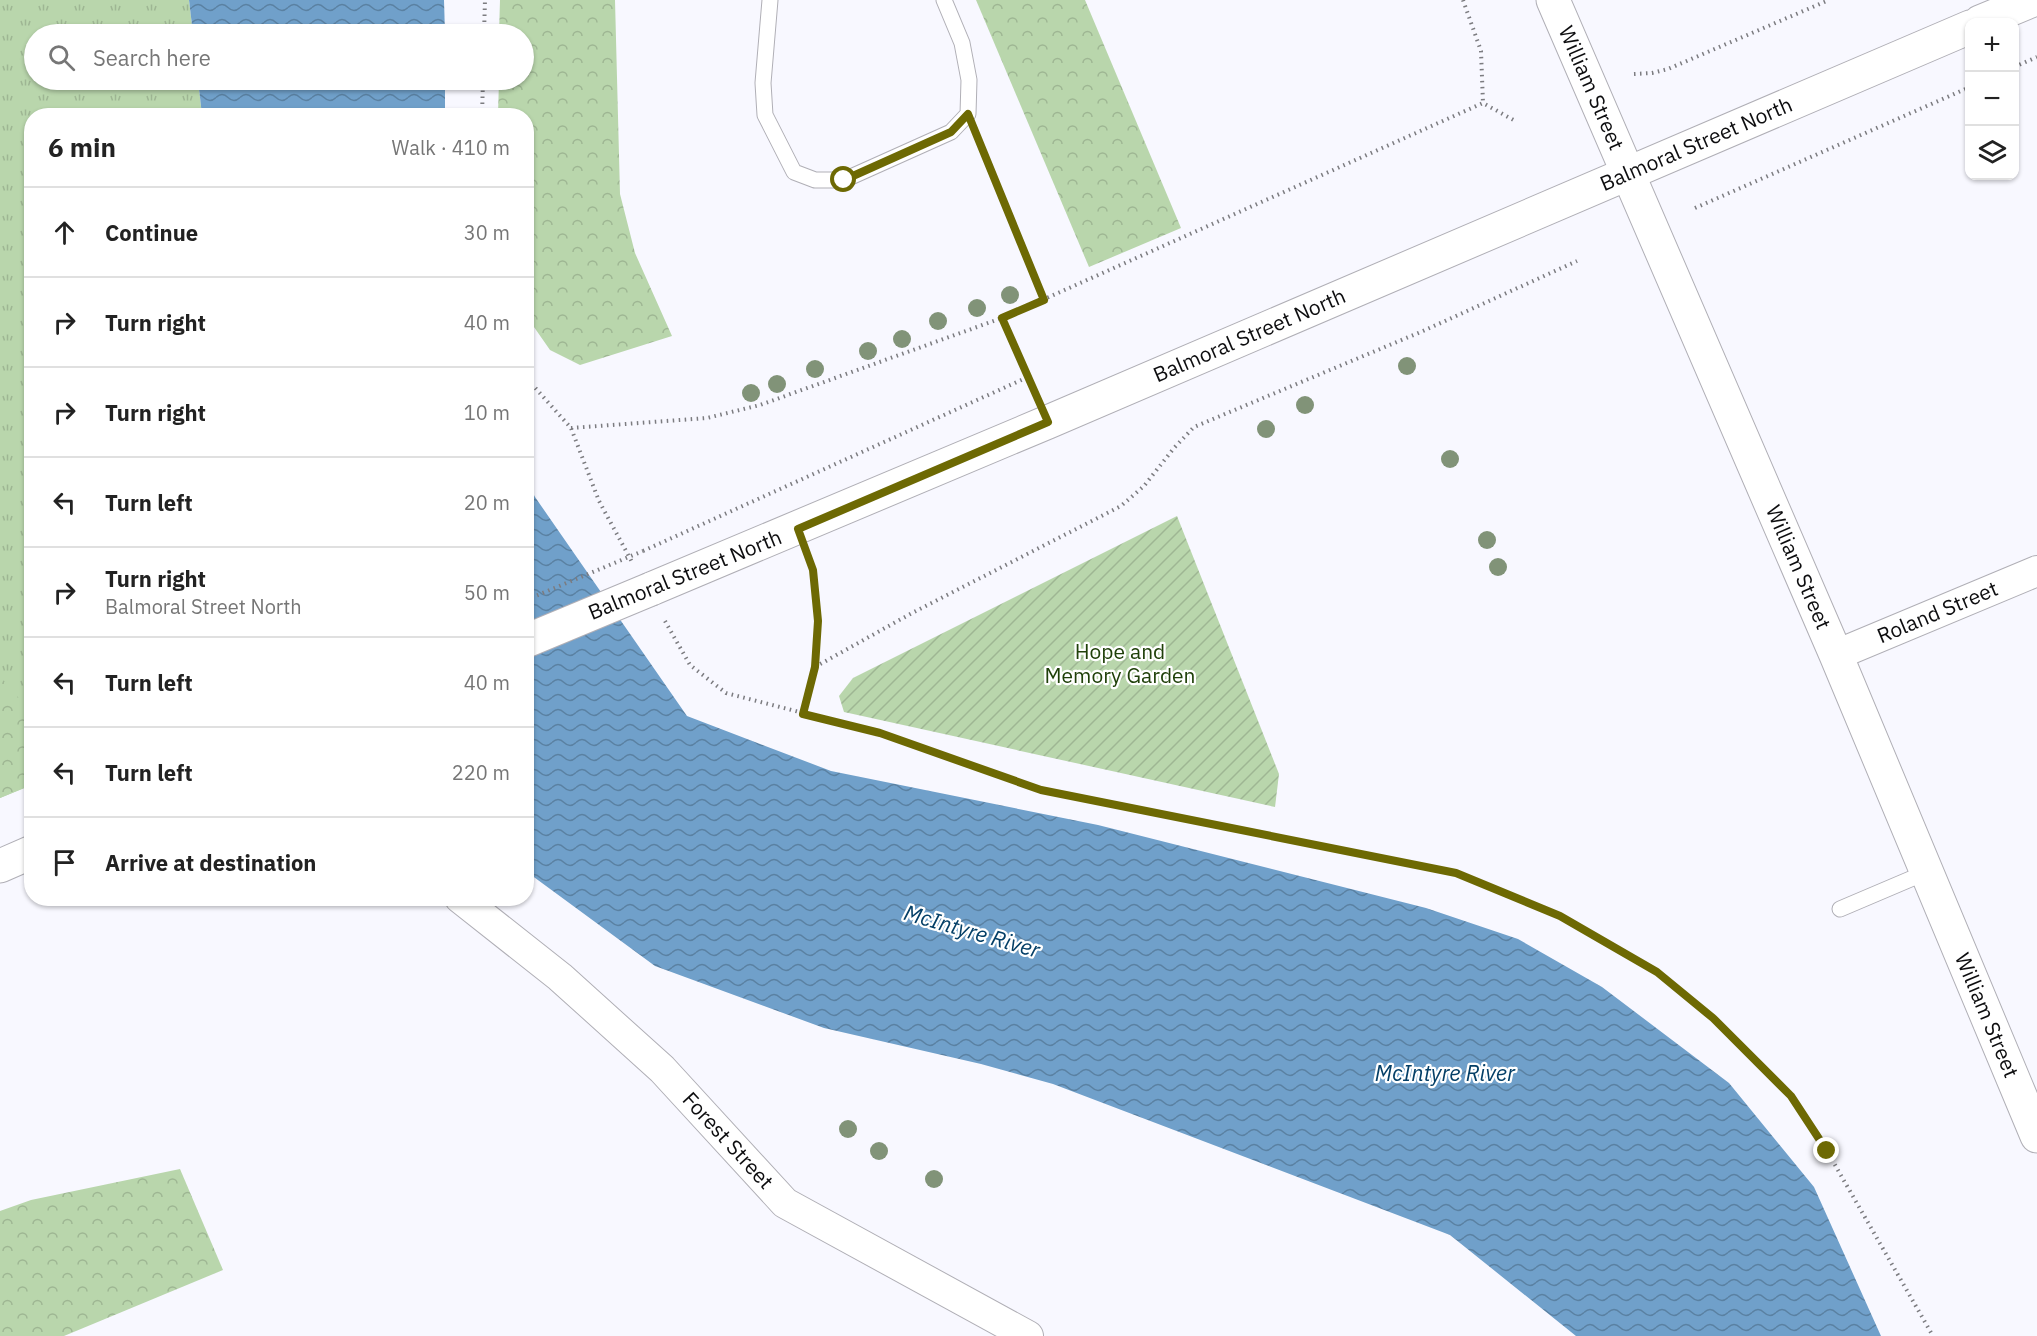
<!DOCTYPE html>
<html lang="en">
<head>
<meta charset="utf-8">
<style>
  :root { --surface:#fff; --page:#f2f2f2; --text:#222; --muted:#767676; --line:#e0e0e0 }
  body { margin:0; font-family:"IBM Plex Sans",sans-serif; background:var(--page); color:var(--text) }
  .controls { position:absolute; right:18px; top:18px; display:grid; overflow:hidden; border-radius:12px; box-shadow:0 2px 4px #0004 }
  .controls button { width:54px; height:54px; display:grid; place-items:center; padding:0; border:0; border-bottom:2px solid var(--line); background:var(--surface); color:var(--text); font:30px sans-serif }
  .stop { position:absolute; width:18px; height:18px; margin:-14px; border:4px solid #6d6903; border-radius:50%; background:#fff }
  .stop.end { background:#6d6903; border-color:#fff; box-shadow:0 2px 6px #0008 }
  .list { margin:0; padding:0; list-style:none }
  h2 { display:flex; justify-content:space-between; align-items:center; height:78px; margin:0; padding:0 24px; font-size:26px }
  h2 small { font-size:20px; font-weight:400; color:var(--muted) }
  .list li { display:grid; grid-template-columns:39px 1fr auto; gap:18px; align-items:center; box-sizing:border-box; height:90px; padding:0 24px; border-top:2px solid var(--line) }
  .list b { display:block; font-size:22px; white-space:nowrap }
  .list p { margin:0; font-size:20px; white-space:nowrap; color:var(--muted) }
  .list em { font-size:20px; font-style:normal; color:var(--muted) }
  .icon { flex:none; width:33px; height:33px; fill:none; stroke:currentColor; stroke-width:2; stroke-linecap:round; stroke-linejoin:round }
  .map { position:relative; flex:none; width:2037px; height:1336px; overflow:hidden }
  .search { position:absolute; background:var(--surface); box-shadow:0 2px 4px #0004; left:24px; top:24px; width:510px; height:66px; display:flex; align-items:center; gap:15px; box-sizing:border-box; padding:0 21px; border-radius:33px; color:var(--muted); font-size:22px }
  .panel { position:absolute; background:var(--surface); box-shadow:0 2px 4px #0004; left:24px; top:108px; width:510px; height:798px; border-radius:24px }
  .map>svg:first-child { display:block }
</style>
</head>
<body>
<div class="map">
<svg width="2037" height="1336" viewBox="0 0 2037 1336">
  <defs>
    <pattern id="grass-tufts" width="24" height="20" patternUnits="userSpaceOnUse" patternTransform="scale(1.5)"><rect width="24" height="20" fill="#b9d6ac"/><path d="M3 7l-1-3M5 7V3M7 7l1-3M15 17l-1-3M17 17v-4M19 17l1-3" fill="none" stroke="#9eb693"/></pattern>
    <pattern id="forest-crowns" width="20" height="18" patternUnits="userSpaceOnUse" patternTransform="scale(1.5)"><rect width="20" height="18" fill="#b9d6ac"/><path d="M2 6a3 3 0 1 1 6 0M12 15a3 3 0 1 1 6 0" fill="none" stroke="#9eb693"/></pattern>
    <pattern id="garden-furrows" width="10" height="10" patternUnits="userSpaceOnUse" patternTransform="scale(1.5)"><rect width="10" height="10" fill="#b9d6ac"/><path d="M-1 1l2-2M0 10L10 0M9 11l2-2" fill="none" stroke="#9eb693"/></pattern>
    <pattern id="water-waves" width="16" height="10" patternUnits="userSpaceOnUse" patternTransform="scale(1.5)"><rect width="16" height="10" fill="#70a0ca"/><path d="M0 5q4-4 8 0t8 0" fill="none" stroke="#5a81a2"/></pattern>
  </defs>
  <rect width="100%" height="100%" fill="#f8f8ff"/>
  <polygon fill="url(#grass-tufts)" points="0,0 189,0 193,34 34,34 34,80 198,80 202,115 32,116 32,785 0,798"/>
  <g fill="url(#forest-crowns)">
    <polygon points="500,0 615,0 620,194 635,253 672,336 580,365 550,350 527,317 526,116 498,115 499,80 524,80 524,34 499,34"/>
    <polygon points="976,0 1085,0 1181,228 1089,267"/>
    <polygon points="0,676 29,710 32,710 31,785 0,798"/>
    <polygon points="180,1169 223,1270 64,1336 0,1336 0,1211 31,1200"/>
  </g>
  <polygon fill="url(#garden-furrows)" points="1177,516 1279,774 1275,807 844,712 839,696 853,678"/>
  <g fill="url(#water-waves)">
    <polygon points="189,0 444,0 445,34 193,34"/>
    <polygon points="198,80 445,80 445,115 202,115"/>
    <polygon points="526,480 535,497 687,716 831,771 1098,825 1426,908 1518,939 1602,987 1729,1083 1814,1187 1881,1336 1576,1336 1450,1235 1053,1084 981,1064 824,1028 655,966 527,872"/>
  </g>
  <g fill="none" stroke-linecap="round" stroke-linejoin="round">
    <defs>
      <g id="lane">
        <polyline points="770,0 763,83 765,115 794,172 815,180 844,180 951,132 968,114 969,80 962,43 944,0"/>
        <polyline points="1840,909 1927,872"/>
      </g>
      <g id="street">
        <path id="s1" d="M1836 655 2037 571"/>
        <path id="s2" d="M460 898 560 977 662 1069 785 1203 1028 1336"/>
      </g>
      <g id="secondary">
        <path id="s3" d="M1553 0 1836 655 2037 1136"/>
        <polyline points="1980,22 2033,0"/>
        <path id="s4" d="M651 589 1048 422 1970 27"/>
        <polyline points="0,866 32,852"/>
      </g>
    </defs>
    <use href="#lane" stroke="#b0afb6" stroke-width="17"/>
    <use href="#street" stroke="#b0afb6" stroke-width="32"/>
    <use href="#secondary" stroke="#b0afb6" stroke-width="35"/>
    <g stroke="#7c7c80" stroke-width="4" stroke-dasharray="1.5 4.5" stroke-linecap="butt">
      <polyline points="1463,0 1481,51 1483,103"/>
      <polyline points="484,34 485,0"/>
      <polyline points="2014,67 2037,57"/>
      <polyline points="1634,74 1652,73 1668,69 1829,0"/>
      <polyline points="482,116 483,80"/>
      <polyline points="978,140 1044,300"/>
      <polyline points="1695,208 1970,87"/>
      <polyline points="1002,318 1034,391"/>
      <polyline points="526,373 530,382 571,428 599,501 632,562"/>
      <polyline points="571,428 707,418 760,405 1002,318 1483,103 1517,122"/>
      <polyline points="643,551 1028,377"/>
      <polyline points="665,621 690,665 726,693 880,733 1041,790 1456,873 1560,916 1657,972 1713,1018 1791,1096 1827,1151 1933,1336"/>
      <polyline points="815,667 912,613 1121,506 1144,486 1174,448 1194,427 1423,331 1577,261"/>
      <path d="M803 714C816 663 827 608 808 558"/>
    </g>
    <use href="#lane" stroke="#fff" stroke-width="15"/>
    <use href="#street" stroke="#fff" stroke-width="30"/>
    <use href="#secondary" stroke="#fff" stroke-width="33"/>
    <defs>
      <polyline id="secondary-bridge" points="526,641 651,589"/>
    </defs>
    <use href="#secondary-bridge" stroke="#b0afb6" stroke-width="35" stroke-linecap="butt"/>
    <polyline stroke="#7c7c80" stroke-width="4" stroke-dasharray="1.5 4.5" stroke-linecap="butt" points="526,600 643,551"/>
    <use href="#secondary-bridge" stroke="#fff" stroke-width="33"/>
  </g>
  <g fill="#819378">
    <circle cx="1010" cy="295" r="9"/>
    <circle cx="977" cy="308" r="9"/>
    <circle cx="938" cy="321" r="9"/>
    <circle cx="902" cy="339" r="9"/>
    <circle cx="868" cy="351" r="9"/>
    <circle cx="1407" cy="366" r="9"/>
    <circle cx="815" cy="369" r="9"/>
    <circle cx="777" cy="384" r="9"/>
    <circle cx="751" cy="393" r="9"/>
    <circle cx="1305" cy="405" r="9"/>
    <circle cx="1266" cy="429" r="9"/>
    <circle cx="1450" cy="459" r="9"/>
    <circle cx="1487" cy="540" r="9"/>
    <circle cx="1498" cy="567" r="9"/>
    <circle cx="848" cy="1129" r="9"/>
    <circle cx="879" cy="1151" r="9"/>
    <circle cx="934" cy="1179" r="9"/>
  </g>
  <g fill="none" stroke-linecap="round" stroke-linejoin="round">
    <polyline stroke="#6d6903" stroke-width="8" points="844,180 951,132 968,114 1044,300 1002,318 1048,422 798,529 813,570 818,621 815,667 803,714 880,733 1041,790 1456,873 1560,916 1657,972 1713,1018 1791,1096 1827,1151"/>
  </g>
  <g text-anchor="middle" stroke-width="4.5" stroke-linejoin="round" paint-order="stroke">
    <g font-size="21" fill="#0d0d0f" stroke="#fff">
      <text dy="7" stroke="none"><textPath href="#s3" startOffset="96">William Street</textPath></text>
      <text dy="7" stroke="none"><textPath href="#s4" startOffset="1136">Balmoral Street North</textPath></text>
      <text dy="7" stroke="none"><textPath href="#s4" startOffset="650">Balmoral Street North</textPath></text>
      <text dy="7" stroke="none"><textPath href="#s3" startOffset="618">William Street</textPath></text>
      <text transform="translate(685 575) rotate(-22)" y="7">Balmoral Street North</text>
      <text dy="7" stroke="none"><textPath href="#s1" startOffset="110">Roland Street</textPath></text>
      <text dy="7" stroke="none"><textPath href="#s3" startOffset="1104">William Street</textPath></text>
      <text dy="7" stroke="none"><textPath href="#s2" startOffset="362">Forest Street</textPath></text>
    </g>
    <g font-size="21" fill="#1f4009" stroke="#fff">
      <text x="1120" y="659">Hope and<tspan x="1120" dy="24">Memory Garden</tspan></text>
    </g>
    <g font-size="22" font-style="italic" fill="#043f67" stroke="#fff">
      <text transform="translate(972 931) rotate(16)" y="8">McIntyre River</text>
      <text x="1445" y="1081">McIntyre River</text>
    </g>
  </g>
</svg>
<div class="controls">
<button>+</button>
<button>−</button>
<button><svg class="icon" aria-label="layers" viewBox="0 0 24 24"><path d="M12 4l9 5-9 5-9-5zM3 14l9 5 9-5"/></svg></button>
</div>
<div class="stop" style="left:844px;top:180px"></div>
<div class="stop end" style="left:1827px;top:1151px"></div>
<div class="search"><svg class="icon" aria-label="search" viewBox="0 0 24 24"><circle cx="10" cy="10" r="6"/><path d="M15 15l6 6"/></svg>Search here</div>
<section class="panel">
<h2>6 min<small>Walk · 410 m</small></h2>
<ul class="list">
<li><svg class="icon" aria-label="ahead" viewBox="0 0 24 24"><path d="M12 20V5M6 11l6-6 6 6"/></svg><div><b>Continue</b></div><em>30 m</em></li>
<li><svg class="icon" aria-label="right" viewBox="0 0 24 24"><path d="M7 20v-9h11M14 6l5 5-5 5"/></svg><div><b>Turn right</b></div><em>40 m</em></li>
<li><svg class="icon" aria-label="right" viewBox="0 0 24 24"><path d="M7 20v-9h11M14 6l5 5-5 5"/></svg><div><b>Turn right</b></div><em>10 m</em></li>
<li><svg class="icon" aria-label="left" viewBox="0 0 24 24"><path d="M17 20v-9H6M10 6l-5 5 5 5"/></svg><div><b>Turn left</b></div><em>20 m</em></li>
<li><svg class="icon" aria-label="right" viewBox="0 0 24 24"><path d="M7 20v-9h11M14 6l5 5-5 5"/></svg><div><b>Turn right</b><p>Balmoral Street North</p></div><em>50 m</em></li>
<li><svg class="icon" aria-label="left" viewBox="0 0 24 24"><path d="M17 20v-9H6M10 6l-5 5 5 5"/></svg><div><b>Turn left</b></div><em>40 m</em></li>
<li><svg class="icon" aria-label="left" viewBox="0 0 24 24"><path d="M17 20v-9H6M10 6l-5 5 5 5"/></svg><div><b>Turn left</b></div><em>220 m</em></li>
<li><svg class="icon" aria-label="arrive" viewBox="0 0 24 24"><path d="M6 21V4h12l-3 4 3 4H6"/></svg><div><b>Arrive at destination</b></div></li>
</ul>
</section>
</div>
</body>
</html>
